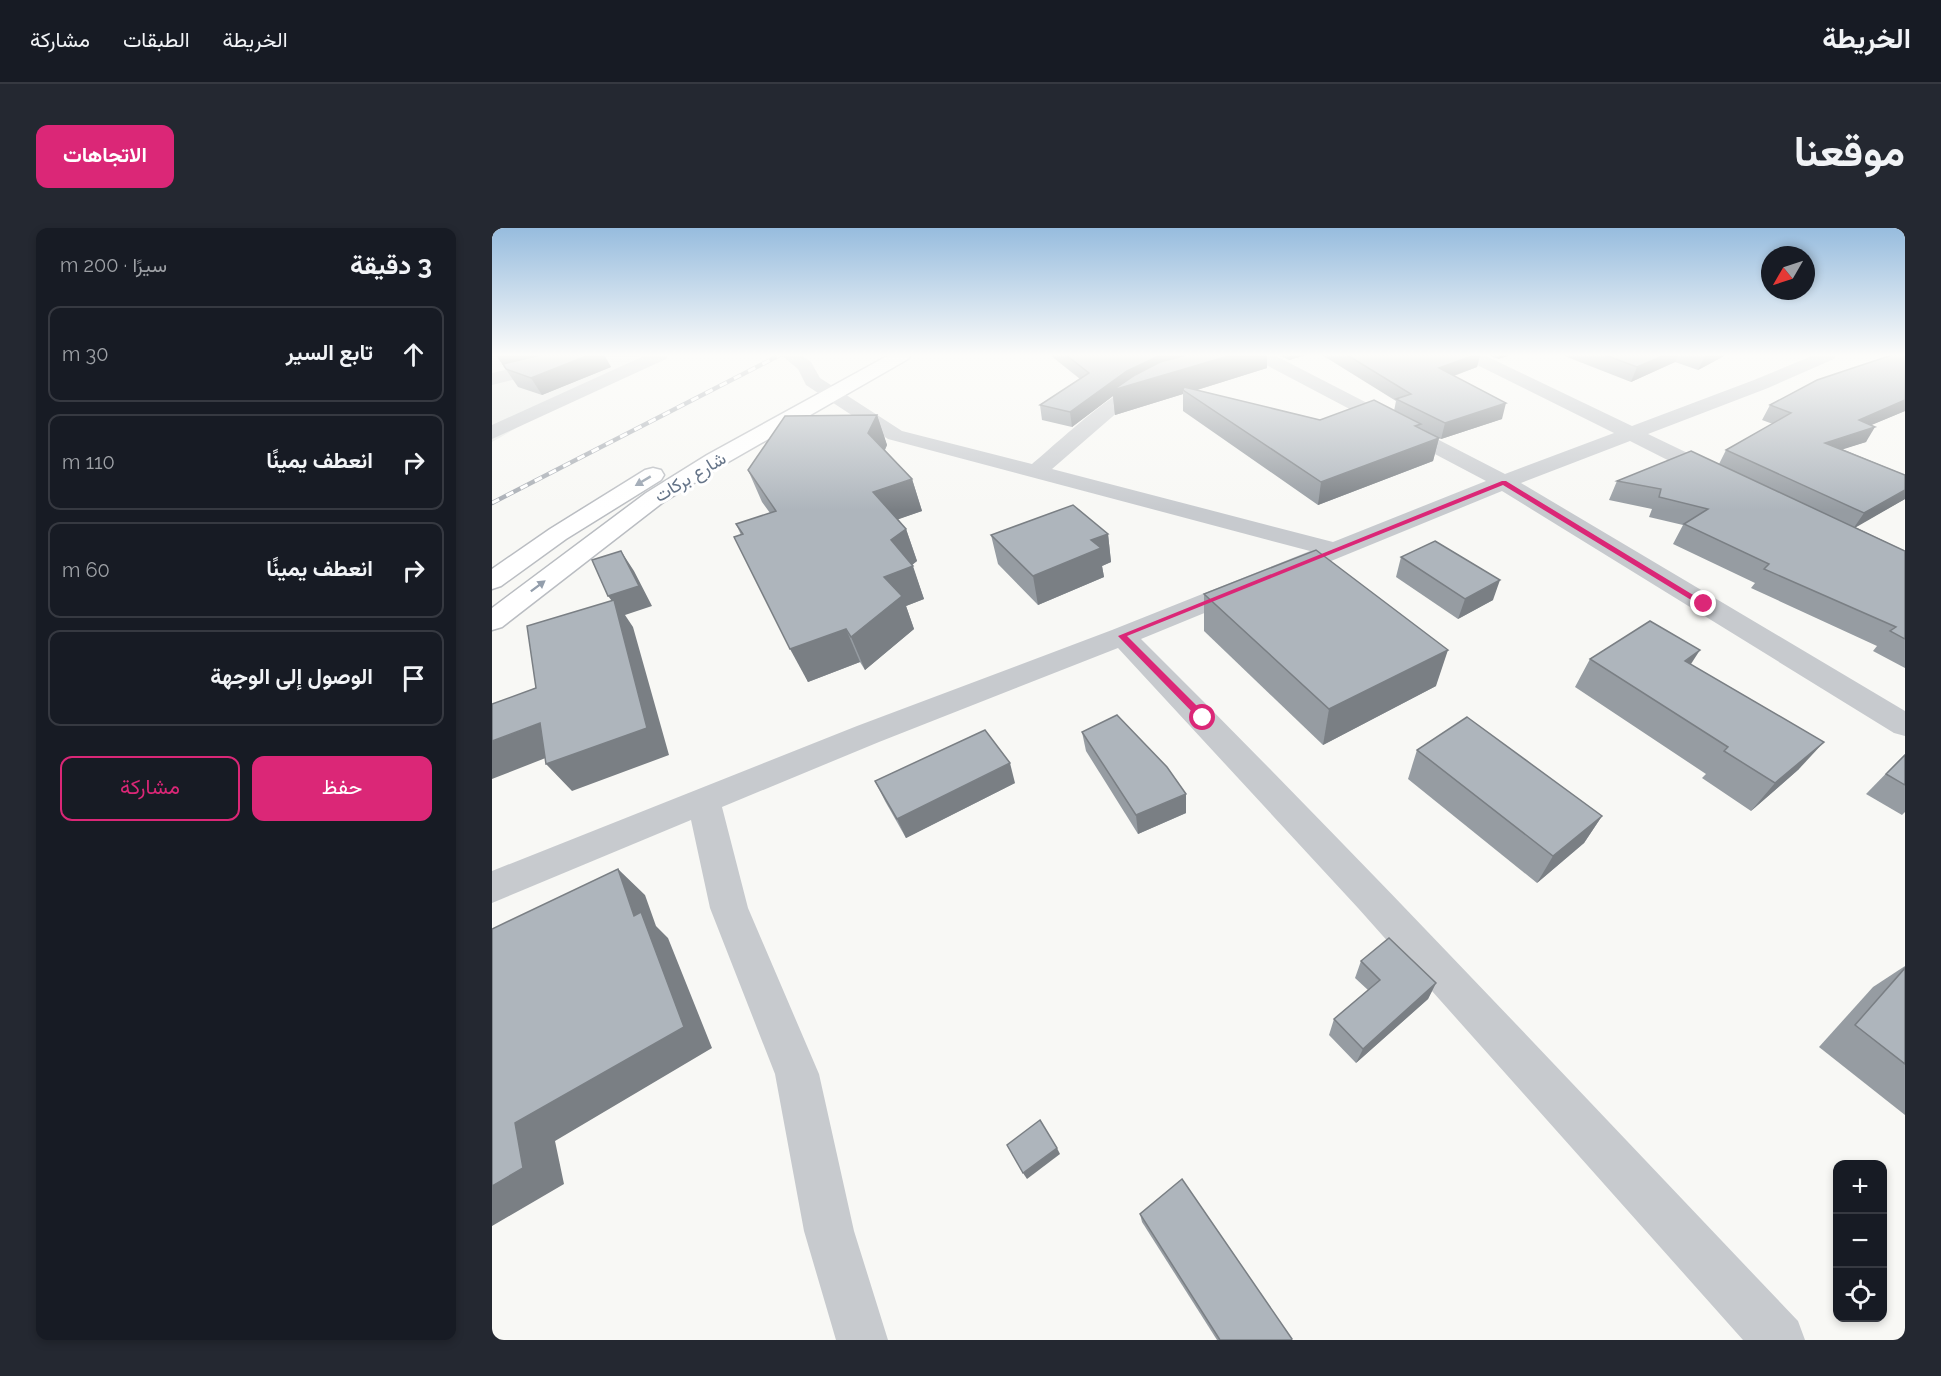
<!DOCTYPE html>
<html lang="ar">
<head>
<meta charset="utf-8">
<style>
  :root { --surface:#171b24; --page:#242831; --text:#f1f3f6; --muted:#9ea1a6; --line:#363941; --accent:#db2777 }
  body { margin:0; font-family:Raleway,Vazirmatn,sans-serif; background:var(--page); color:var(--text); direction:rtl }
  .controls { position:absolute; right:18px; bottom:18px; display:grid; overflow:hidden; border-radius:12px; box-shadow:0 3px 9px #0003 }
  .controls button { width:54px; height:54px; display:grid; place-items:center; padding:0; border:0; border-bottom:2px solid var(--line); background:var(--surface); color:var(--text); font:30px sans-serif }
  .compass { position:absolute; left:1269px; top:18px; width:54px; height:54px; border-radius:50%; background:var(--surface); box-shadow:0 3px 9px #0003; rotate:231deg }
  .stop { position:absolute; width:18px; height:18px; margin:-14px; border:4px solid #db2777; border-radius:50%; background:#fff }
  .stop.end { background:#db2777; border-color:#fff; box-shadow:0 2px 6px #0008 }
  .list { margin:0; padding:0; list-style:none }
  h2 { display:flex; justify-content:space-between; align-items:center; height:78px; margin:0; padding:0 24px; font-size:26px }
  h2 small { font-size:20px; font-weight:400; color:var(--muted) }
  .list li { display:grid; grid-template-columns:39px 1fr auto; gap:18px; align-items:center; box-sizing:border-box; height:96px; margin:0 12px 12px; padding:0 12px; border:2px solid var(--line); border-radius:12px }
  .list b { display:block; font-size:22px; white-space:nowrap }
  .list em { font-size:20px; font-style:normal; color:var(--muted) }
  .actions { display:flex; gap:12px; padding:18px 24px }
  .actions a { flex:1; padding:14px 0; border:2px solid var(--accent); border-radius:12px; text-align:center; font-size:21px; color:var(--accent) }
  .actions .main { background:var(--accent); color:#fff }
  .icon { flex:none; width:33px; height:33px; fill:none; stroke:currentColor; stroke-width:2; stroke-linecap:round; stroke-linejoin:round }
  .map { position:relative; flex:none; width:1413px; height:1112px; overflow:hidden; direction:ltr; border-radius:12px }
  header { display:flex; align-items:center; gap:36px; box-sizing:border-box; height:84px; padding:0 30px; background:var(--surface); border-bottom:2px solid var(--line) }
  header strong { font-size:28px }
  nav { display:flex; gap:33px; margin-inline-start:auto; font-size:21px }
  .intro { display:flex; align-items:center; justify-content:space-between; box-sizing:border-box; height:144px; padding:0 36px }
  h1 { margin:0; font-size:42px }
  .button { padding:15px 27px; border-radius:12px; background:var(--accent); color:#fff; font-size:21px; font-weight:700 }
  main { display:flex; gap:36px; padding:0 36px }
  aside { flex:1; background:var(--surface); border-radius:12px; box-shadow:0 3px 9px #0003 }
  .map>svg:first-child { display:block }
</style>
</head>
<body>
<header>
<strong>الخريطة</strong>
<nav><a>الخريطة</a><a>الطبقات</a><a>مشاركة</a></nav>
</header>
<div class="intro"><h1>موقعنا</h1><a class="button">الاتجاهات</a></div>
<main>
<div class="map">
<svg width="1413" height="1112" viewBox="0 0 1413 1112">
  <rect width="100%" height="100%" fill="#f8f8f5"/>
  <polygon fill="#e8eae8" points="0,127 151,127 0,214"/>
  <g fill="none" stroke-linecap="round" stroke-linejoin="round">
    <defs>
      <g id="major">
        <polygon points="397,127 419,127 416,131 231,237 170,275 10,399 0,402 0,380 154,265 215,227"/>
        <polygon points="161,240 169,242 172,247 169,252 74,311 9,358 0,361 0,341 58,301 153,242"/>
      </g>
    </defs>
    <use href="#major" stroke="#babdc2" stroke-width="3"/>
    <g fill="#c7cace" fill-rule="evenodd">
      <polygon points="154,127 177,127 174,131 0,211 0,197"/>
      <path d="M289 127H309L319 134 328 150 410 203 540 236C562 218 639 144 666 150L668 154 666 158 635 176 560 241 841 314 994 253 763 131 760 127H782L1013 246 1122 205 973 131 970 127H992L1140 198 1262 152 1322 127H1345L1342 131 1276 160 1156 206 1233 243 1236 248 1233 253 1225 255 1217 253 1138 213 1029 255 1413 483V508L1402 505 1010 263 649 411C873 634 1088 864 1306 1093L1313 1112H1251L866 680 626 420 387 514 230 579 256 680 327 846 362 1003 396 1112H344L312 1003 283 846 218 680 199 592 0 675V643L365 498 620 402 818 323 396 211 314 157 306 141Z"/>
      <polygon points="57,132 63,133 66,137 63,141 0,157 0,145"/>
    </g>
    <use href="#major" fill="#fff" fill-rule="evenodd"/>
    <defs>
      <polyline id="rail" points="0,275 288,127"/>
    </defs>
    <use href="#rail" stroke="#a7acb3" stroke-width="4.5"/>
    <use href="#rail" stroke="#fff" stroke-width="3" stroke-dasharray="8" stroke-linecap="butt"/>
  </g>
  <g fill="#969ca2">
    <polygon points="4,127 112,127 119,139 50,167 26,159"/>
    <polygon points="558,127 775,127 775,140 705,162 828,192 902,183 904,173 830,127 988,127 985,139 962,148 1010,191 949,211 928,200 928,201 947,210 941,233 826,277 691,183 691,166 623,187 621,168 580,199 550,192 548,177 588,151"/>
    <polygon points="786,127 814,127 797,132"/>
    <polygon points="996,127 1019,127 1006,131"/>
    <polygon points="1070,127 1234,127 1206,142 1183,134 1139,154"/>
    <polygon points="1413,128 1413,183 1379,197 1374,214 1350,221 1413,247 1413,271 1363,299 1413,323 1413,440 1381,423 1385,418 1259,360 1263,355 1181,316 1191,297 1157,289 1160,281 1117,272 1125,253 1227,236 1234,222 1281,196 1270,192 1278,177"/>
    <polygon points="385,187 395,217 393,222 420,251 430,283 406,291 414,301 425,333 420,337 432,371 414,378 422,401 373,442 368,434 316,454 244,296 278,285 270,274 256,242"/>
    <polygon points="616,306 619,334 610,338 612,349 546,377 506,336 499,307"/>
    <polygon points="909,329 1001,372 966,391 904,349"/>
    <polygon points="712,366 944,458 831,517 712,403"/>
    <polygon points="1098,431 1199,436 1307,541 1259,583 1210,550 1214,546 1083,459"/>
    <polygon points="590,504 694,585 646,606 594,523"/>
    <polygon points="925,522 1110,588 1092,615 1045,655 916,551"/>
    <polygon points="1413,526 1413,584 1410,587 1374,566"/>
    <polygon points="383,553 523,555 414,610 393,573"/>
    <polygon points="869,733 944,755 936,771 864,835 837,807 842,791 876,762 863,750"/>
    <polygon points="1413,738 1413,887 1327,819 1381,759"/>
    <polygon points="648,986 799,1112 725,1112 650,994"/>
  </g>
  <g fill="#7a7f84">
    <polygon points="4,127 55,127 57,130 13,140"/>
    <polygon points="97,127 112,127 119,139 50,167 39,150"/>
    <polygon points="669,127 775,127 775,140 695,165 691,162 691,166 623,187 621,168 580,199 578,184 635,143"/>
    <polygon points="798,127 814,127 797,132"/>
    <polygon points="983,127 988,127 985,139 944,154 947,140"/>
    <polygon points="1008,127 1019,127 1006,131"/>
    <polygon points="1173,127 1186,127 1183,134 1139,154 1145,139"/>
    <polygon points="1214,127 1234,127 1206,142 1213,128"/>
    <polygon points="1413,172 1413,183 1358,206 1367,192"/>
    <polygon points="1014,175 1010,191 949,211 953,195"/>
    <polygon points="385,187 395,217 386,236 376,205"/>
    <polygon points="1383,199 1374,214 1324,230 1333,215"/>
    <polygon points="947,210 941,233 826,277 829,254"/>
    <polygon points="420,251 430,283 393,296 381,264"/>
    <polygon points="1413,262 1413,271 1361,301 1372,285"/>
    <polygon points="414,301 425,333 416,340 421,338 432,371 414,378 422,401 373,442 359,409 392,349 399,312"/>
    <polygon points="616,306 619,334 610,338 612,349 546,377 541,348 599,312"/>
    <polygon points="129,323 142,343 160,378 133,387 141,399 177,527 80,563 54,536 124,378 116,368"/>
    <polygon points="1008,352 1001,372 966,391 973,371"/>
    <polygon points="354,401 368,434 316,454 298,421"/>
    <polygon points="956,422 944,458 831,517 837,481"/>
    <polygon points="1208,422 1190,450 1193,433"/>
    <polygon points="48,495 74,522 0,551 0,513"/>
    <polygon points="1332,514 1307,541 1259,583 1283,555"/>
    <polygon points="518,535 523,555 414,610 405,591"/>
    <polygon points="694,566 694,585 646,606 644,587"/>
    <polygon points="1110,588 1092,615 1045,655 1061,628"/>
    <polygon points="126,641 153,667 164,698 176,710 220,820 63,913 72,956 0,998 0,958 23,895 142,688"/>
    <polygon points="944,755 936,771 864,835 871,821"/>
    <polygon points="565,920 568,926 535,951 531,945"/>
  </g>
  <g fill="#aeb5bc" stroke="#7a7f84" stroke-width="1.5">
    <polygon points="49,127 97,127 39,150 14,141 11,136"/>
    <polygon points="574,127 669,127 635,143 578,184 548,177 597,145"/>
    <polygon points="694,127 740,127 621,162 643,147 668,134"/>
    <polygon points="855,127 983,127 947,140 1014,175 953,195 904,171 919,166"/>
    <polygon points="1113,127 1173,127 1145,139"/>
    <polygon points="1400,127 1410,127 1413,128 1413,172 1367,192 1383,199 1333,215 1413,247 1413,262 1372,285 1234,222 1299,185 1278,177 1325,152"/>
    <polygon points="692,159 828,192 882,172 929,196 923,198 947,210 829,254 691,162"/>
    <polygon points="385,187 376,205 420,251 381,264 414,301 399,312 421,338 392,349 410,368 359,409 354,401 298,421 242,309 251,306 244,296 284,283 256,242 293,188"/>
    <polygon points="1199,223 1413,323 1413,411 1398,403 1404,399 1272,341 1277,336 1192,296 1216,281 1167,269 1169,261 1125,253"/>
    <polygon points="581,277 616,306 599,312 609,320 541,348 499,307"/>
    <polygon points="943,313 1008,352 973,371 909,329"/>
    <polygon points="824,322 956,422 837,481 712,366"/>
    <polygon points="129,323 147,358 116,368 100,332"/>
    <polygon points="122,372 155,500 54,536 48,495 0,513 0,476 44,460 35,398"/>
    <polygon points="1158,393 1208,422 1193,433 1332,514 1283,555 1232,523 1236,519 1098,431"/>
    <polygon points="625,487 675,539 694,566 644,587 590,504"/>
    <polygon points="975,489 1110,588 1061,628 925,522"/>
    <polygon points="493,502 518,535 405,591 383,553"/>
    <polygon points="1413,527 1413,557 1394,546"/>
    <polygon points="126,641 142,688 149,684 192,799 23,895 31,940 0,958 0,701"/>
    <polygon points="897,710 944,755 871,821 842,791 888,752 869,733"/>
    <polygon points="1413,740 1413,836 1363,797"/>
    <polygon points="548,892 565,920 531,945 515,917"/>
    <polygon points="690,951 800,1111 799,1112 728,1112 648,986"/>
  </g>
  <defs><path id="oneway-solid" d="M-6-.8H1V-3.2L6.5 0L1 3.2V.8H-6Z" transform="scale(1.5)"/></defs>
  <g fill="#939eac">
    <use href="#oneway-solid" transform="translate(151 253) rotate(149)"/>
    <use href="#oneway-solid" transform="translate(46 358) rotate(-37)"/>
  </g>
  <linearGradient id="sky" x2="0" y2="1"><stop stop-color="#97bcde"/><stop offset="0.45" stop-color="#fcfcfa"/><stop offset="1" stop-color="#fcfcfa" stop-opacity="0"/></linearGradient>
  <rect width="1413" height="282" fill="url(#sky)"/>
  <polygon fill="#db2777" points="1010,253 1014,253 1216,376 1209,378 1011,257 635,408 714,487 714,492 708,492 626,408"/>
  <g text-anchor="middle" stroke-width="6" stroke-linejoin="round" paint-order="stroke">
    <g font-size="18" fill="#657488" stroke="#fff">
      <text transform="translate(198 249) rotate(-31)" y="6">شارع بركات</text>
    </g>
  </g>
</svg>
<div class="controls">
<button>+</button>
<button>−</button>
<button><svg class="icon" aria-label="locate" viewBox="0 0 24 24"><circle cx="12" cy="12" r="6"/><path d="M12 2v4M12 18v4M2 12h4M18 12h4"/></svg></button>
</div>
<svg class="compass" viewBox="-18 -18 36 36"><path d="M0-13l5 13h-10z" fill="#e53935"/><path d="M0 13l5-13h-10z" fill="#9ea1a6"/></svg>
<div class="stop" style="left:711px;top:490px"></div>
<div class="stop end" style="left:1212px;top:376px"></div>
</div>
<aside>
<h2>3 دقيقة<small>سيرًا · 200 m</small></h2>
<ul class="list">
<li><svg class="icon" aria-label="ahead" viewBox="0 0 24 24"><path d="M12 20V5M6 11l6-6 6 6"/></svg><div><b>تابع السير</b></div><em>30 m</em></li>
<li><svg class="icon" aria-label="right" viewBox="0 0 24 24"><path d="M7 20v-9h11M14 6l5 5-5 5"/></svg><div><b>انعطف يمينًا</b></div><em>110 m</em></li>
<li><svg class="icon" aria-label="right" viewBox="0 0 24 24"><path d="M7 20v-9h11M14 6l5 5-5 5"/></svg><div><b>انعطف يمينًا</b></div><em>60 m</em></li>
<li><svg class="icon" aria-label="arrive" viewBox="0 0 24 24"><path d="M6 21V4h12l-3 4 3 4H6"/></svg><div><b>الوصول إلى الوجهة</b></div></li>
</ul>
<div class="actions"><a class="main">حفظ</a><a>مشاركة</a></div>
</aside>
</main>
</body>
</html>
